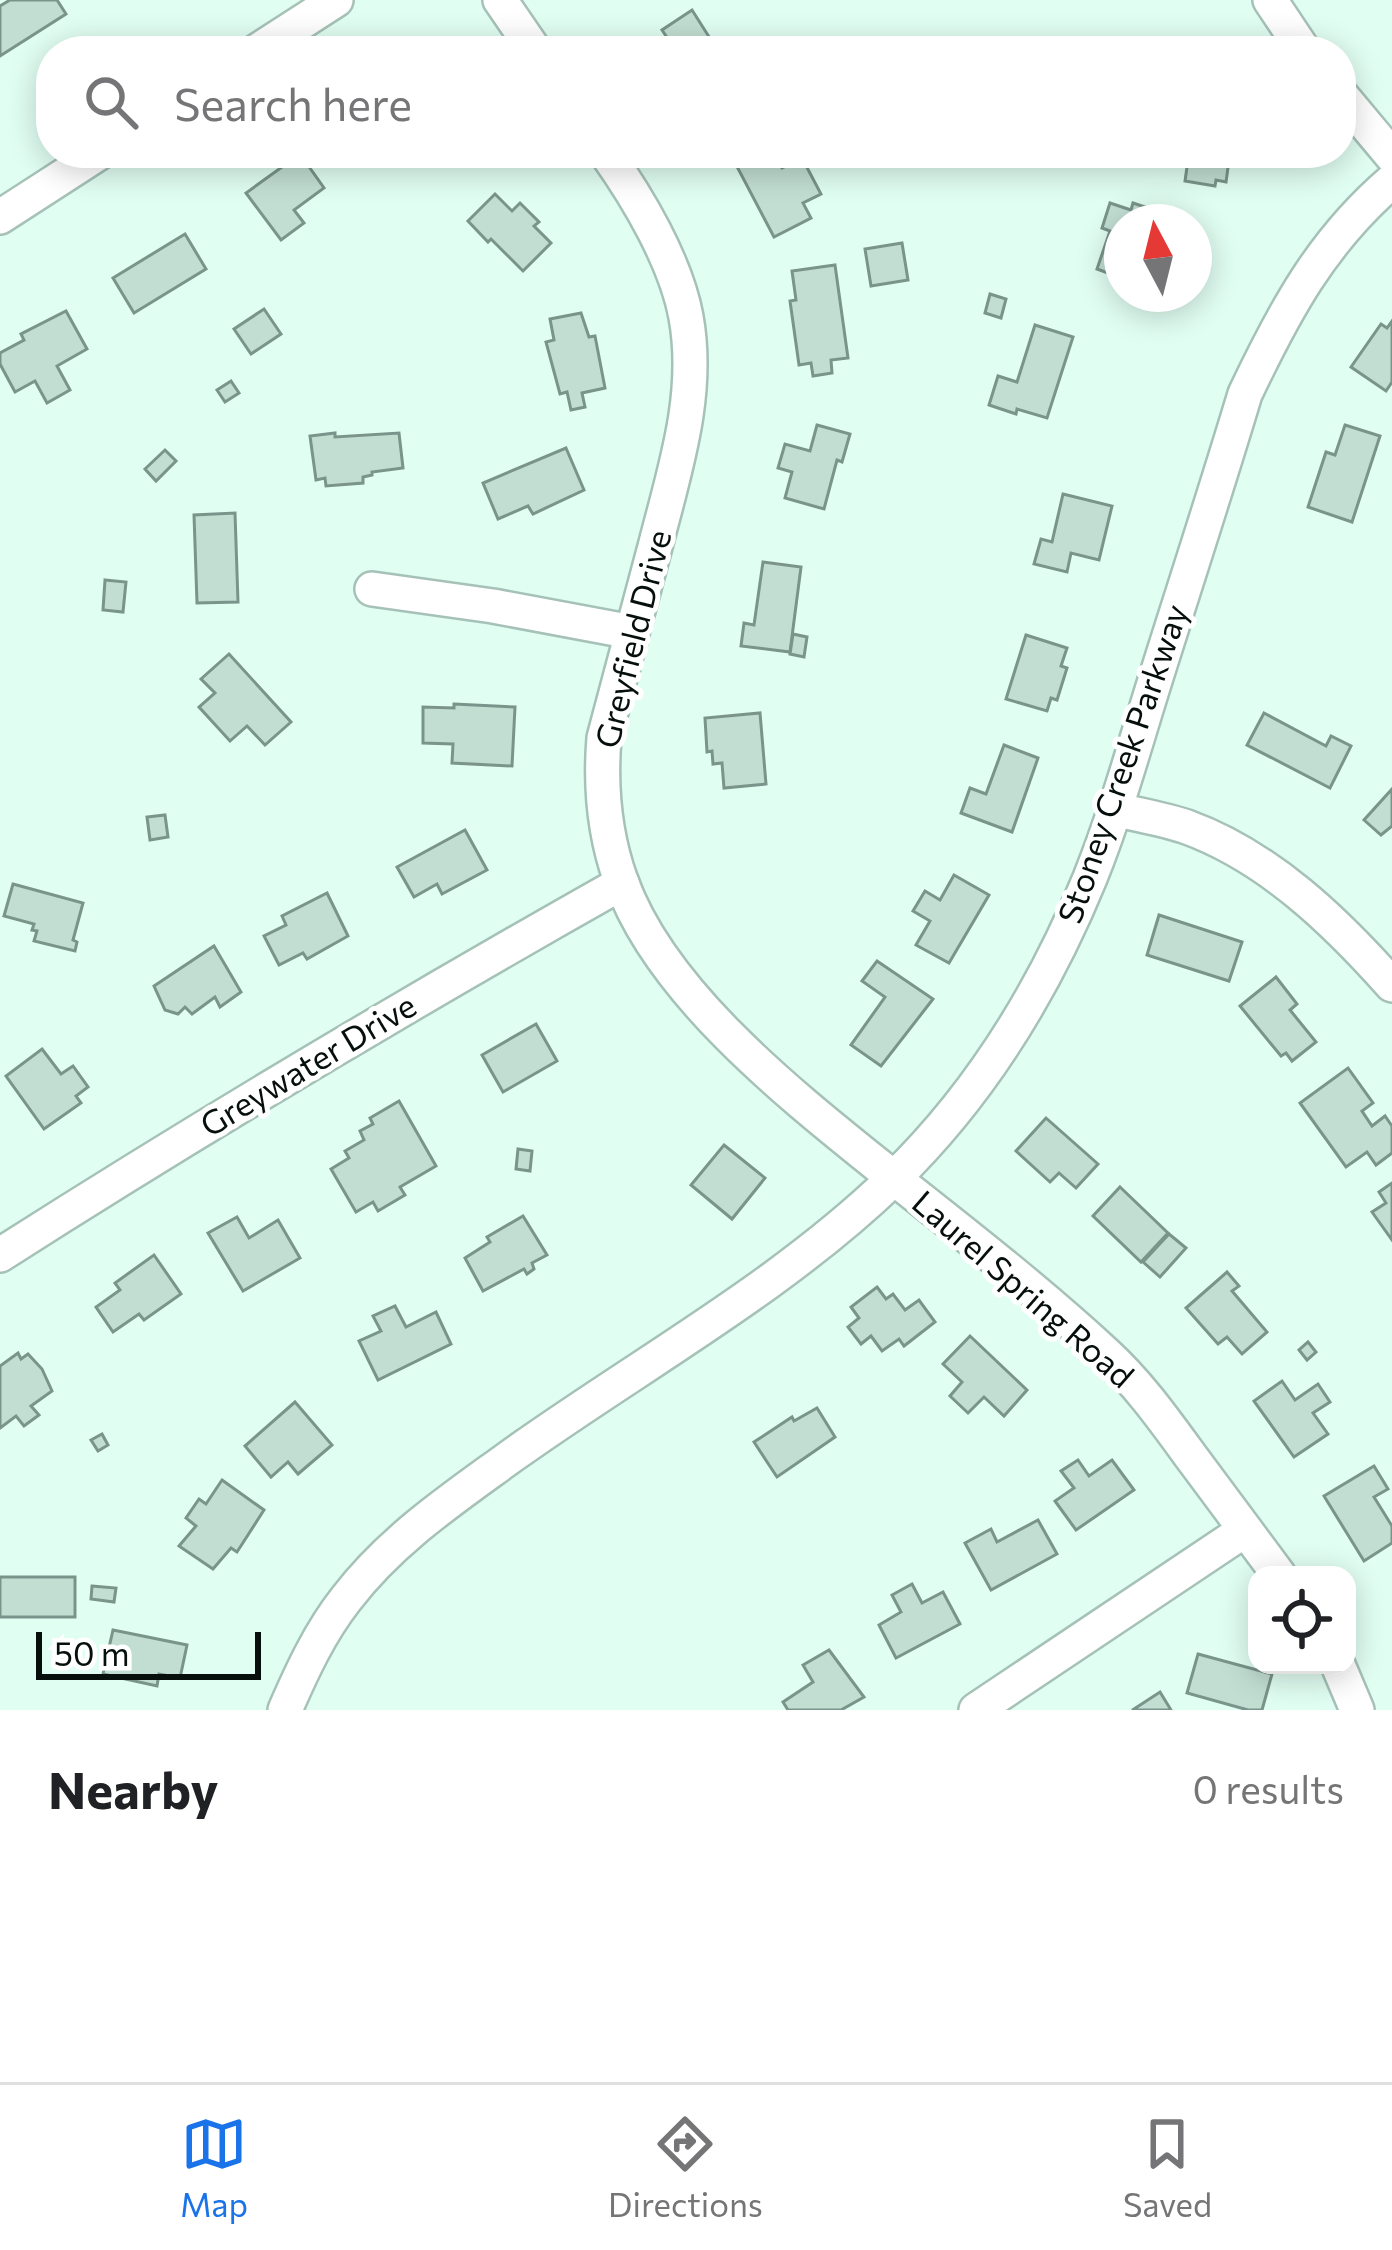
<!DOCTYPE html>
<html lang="en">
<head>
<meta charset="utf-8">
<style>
  :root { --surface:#fff; --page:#f2f2f2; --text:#202124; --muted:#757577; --line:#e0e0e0; --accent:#1a73e8 }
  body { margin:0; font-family:Commissioner,sans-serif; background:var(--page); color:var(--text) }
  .controls { position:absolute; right:36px; bottom:36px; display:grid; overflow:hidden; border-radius:24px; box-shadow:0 6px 30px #0003 }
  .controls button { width:108px; height:108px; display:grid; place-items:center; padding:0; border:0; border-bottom:3px solid var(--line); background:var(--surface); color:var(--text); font:60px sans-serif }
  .compass { position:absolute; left:1104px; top:204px; width:108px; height:108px; border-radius:50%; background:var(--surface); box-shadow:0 6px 30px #0003; rotate:353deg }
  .scale { position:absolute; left:36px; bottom:30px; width:225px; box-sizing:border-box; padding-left:12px; border:6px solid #060f0c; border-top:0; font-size:33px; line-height:42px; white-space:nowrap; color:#060f0c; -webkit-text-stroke:9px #fff; paint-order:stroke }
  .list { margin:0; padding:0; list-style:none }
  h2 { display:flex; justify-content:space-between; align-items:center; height:156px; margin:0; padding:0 48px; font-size:51px }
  h2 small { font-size:39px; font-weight:400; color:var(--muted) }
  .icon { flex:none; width:66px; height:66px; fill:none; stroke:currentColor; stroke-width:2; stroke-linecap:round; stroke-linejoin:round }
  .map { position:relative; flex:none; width:1392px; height:1710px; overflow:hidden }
  .search { position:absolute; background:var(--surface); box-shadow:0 6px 30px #0003; left:36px; right:36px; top:36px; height:132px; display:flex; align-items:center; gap:30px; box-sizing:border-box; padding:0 42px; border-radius:48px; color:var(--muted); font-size:45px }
  .sheet { height:372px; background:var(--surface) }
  nav { display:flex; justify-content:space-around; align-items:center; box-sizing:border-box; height:168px; border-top:3px solid var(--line); background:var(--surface); font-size:33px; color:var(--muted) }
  nav a { display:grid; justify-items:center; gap:6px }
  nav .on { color:var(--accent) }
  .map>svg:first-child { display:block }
</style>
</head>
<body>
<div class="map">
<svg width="1392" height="1710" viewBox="0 0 1392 1710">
  <rect width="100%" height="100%" fill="#e1fef3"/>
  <g fill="#c2ded3" stroke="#7a948b" stroke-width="3">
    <polygon points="10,0 57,0 66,14 0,56 0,6"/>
    <polygon points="692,10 718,51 676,51 662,30"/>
    <polygon points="745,153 774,153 782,168 802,158 821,194 803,203 811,218 774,237 733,159"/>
    <polygon points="1035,153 1061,153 1046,165"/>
    <polygon points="1189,153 1230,153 1226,182 1216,180 1215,186 1185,181"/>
    <polygon points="300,154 324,188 294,210 304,223 281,240 246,193"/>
    <polygon points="495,194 512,211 520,203 539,222 534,226 551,243 523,271 491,239 488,242 468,221"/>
    <polygon points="1110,203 1131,210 1133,203 1175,217 1174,222 1122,222 1122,278 1097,269 1110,231 1102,228"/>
    <polygon points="185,234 206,269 134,313 113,278"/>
    <polygon points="902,243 908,280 871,286 865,249"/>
    <polygon points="835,265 848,358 831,360 832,373 813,376 811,363 799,365 790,301 796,300 792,271"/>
    <polygon points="990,294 1006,299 1001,318 985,313"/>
    <polygon points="264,309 281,334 251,354 234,329"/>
    <polygon points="66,311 87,349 57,366 70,390 47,403 35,381 15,392 0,364 0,353 24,340 21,334"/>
    <polygon points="581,313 589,337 595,336 605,388 582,393 585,407 571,410 567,392 560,394 546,342 554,340 550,319"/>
    <polygon points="1392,321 1392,382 1386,391 1351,367 1381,324 1387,328"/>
    <polygon points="1035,325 1073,337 1047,418 1017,409 1016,414 989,405 998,376 1017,382"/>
    <polygon points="231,381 239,393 225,402 217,390"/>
    <polygon points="817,425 850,434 842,462 837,460 824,509 785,498 792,472 778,468 785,444 810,451"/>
    <polygon points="1345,425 1380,436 1352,522 1308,507 1326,452 1335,455"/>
    <polygon points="335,433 335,437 399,433 403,468 372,472 372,475 363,477 363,483 326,486 325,478 316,480 310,436"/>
    <polygon points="566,448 584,490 533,514 528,506 498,519 483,483"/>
    <polygon points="165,450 176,461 156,481 145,469"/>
    <polygon points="1063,494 1112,506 1099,560 1071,553 1067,572 1034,564 1041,539 1052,542"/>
    <polygon points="235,513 238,602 197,603 194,515"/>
    <polygon points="763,562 801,567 790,652 741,646 744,623 754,625"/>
    <polygon points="105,580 126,582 123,612 103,610"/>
    <polygon points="793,634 807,637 804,657 790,654"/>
    <polygon points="1026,635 1067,648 1061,666 1067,668 1057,700 1051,698 1047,711 1006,699"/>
    <polygon points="229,654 291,722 265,745 247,726 230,741 199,707 215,693 201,679"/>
    <polygon points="454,704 515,707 512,766 452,763 453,744 423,743 423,707 454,708"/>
    <polygon points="760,713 766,784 724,788 722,763 713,764 712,751 707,752 705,718"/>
    <polygon points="1264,713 1326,746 1331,736 1351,746 1330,788 1247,745"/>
    <polygon points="1004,745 1038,758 1012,832 961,813 970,788 986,794"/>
    <polygon points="1392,789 1392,826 1381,835 1364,820"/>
    <polygon points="165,815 168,837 150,840 147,817"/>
    <polygon points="465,830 487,870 442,894 437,884 414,897 397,867"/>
    <polygon points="954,875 989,895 949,963 916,945 930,921 913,911 925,891 940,900"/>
    <polygon points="13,884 83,903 73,940 77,942 75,951 34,941 37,931 32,930 34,924 4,916"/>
    <polygon points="327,893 348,936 307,959 303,953 279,965 264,936 286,925 282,916"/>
    <polygon points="1159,915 1242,942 1229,981 1147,955"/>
    <polygon points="214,946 241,992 220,1007 215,997 192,1014 185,1007 178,1014 165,1010 154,986"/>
    <polygon points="877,961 933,999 881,1066 851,1045 885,997 862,981"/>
    <polygon points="1276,977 1297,1004 1290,1010 1316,1042 1292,1061 1286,1053 1281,1056 1240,1006"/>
    <polygon points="536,1024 557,1061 503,1092 482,1055"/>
    <polygon points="42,1049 61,1074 73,1066 88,1087 76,1096 81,1103 44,1129 6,1076"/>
    <polygon points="1348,1068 1373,1103 1362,1111 1372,1126 1385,1116 1392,1126 1392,1153 1376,1165 1367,1152 1346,1167 1300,1103"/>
    <polygon points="399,1101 436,1166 400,1187 405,1195 378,1211 373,1202 356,1212 331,1169 349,1158 345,1151 364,1140 360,1131 373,1124 370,1118"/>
    <polygon points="1046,1118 1098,1164 1076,1188 1059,1173 1050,1182 1016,1151"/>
    <polygon points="724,1145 765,1178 732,1219 691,1185"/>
    <polygon points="518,1149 532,1151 530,1171 516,1169"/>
    <polygon points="1392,1183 1392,1240 1372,1212 1386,1203 1379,1192"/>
    <polygon points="1120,1187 1168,1233 1141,1262 1093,1216"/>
    <polygon points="523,1216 547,1255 532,1263 534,1269 527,1274 524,1269 483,1291 465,1258 490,1242 487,1237"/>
    <polygon points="237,1217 249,1238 278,1220 300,1258 243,1291 208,1233"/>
    <polygon points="1169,1234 1186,1248 1160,1277 1143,1262"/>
    <polygon points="154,1255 181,1294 144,1320 139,1314 113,1332 96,1307 120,1290 115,1283"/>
    <polygon points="1227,1272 1239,1286 1232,1291 1267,1332 1242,1354 1227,1337 1218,1344 1186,1308"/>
    <polygon points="877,1287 886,1299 893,1294 905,1310 919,1300 935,1322 904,1346 899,1339 882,1351 871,1336 861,1344 848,1327 859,1318 851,1307"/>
    <polygon points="395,1306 406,1327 436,1312 451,1344 378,1380 359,1341 381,1331 373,1316"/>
    <polygon points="970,1336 1027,1390 1004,1416 984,1397 968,1413 950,1396 962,1382 943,1364"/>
    <polygon points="1308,1342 1316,1352 1307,1360 1299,1350"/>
    <polygon points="18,1353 21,1359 28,1354 42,1369 52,1391 31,1406 39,1415 24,1426 16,1416 0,1428 0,1366"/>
    <polygon points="1282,1381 1295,1400 1318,1384 1330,1402 1313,1413 1328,1434 1294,1457 1254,1401"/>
    <polygon points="295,1402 332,1445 298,1474 288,1462 271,1477 245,1446"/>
    <polygon points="817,1408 835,1437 777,1477 754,1442 792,1417 794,1421"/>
    <polygon points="102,1434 108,1445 98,1451 91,1440"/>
    <polygon points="1078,1460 1089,1476 1112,1460 1134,1490 1076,1530 1055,1501 1074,1488 1061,1471"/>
    <polygon points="1374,1466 1388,1489 1374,1497 1392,1526 1392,1543 1364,1561 1324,1496"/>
    <polygon points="222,1480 264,1510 237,1552 231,1548 213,1569 179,1546 196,1526 186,1518 199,1499 206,1504"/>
    <polygon points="1038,1520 1057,1554 991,1590 965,1543 991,1529 997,1542"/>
    <rect x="0" y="1577" width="75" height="40"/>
    <polygon points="912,1584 922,1603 943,1592 960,1624 896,1658 879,1625 901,1612 892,1595"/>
    <polygon points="92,1586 116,1588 114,1602 91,1599"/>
    <polygon points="113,1630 187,1645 180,1678 159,1674 157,1686 103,1674"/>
    <polygon points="829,1650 864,1697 841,1710 788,1710 783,1702 813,1682 803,1665"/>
    <polygon points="1198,1654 1272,1674 1262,1710 1248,1710 1187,1693"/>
    <polygon points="1160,1692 1171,1710 1132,1710 1134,1709"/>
  </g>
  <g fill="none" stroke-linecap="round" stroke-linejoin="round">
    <defs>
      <g id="minor">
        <polyline points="500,0 535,51"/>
        <polyline points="1270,0 1304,51"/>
        <polyline points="257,51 336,0"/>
        <polyline points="1341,95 1392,156"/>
        <path d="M606 153C638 198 676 262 686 317 700 394 675 469 656 543 639 608 621 673 604 738 600 787 604 834 621 881 663 998 801 1103 895 1179 966 1235 1039 1292 1105 1353 1139 1384 1165 1421 1192 1458 1221 1497 1250 1536 1279 1575"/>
        <polyline points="0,217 99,153"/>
        <polyline points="372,589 493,606 632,632"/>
        <path d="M1114 809C1138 815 1163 819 1187 827 1269 857 1335 921 1392 985"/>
        <path d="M0 1255C204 1125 411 1002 622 883"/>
        <polyline points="1338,1665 1357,1710"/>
        <path d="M285 1710C302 1671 320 1632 346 1599 391 1540 451 1500 510 1457 637 1366 779 1289 892 1180 979 1096 1044 990 1090 878 1117 811 1136 740 1158 671 1187 579 1217 487 1245 394 1284 312 1321 242 1392 181"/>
        <polyline points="976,1710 1245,1530"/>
      </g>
    </defs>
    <use href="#minor" stroke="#a6c2b8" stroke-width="38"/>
    <use href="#minor" stroke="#fff" stroke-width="33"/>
  </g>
  <g text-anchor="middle" stroke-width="10" stroke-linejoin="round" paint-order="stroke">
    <g font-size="33" fill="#060f0c" stroke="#fff">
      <text transform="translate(633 639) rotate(-76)" y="12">Greyfield Drive</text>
      <text transform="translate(1123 764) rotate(-71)" y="12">Stoney Creek Parkway</text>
      <text transform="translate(308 1065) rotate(-31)" y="12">Greywater Drive</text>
      <text transform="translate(1023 1289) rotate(41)" y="12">Laurel Spring Road</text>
    </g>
  </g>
</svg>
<div class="controls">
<button><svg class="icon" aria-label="locate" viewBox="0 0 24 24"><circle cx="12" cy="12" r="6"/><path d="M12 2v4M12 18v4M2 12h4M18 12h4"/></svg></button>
</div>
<svg class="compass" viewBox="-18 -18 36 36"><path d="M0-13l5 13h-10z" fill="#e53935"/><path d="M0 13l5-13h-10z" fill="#757577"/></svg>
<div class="scale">50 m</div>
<div class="search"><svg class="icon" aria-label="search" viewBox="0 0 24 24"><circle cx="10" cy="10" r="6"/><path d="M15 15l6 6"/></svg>Search here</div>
</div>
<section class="sheet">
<h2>Nearby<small>0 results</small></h2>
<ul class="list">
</ul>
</section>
<nav>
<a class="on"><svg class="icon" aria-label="map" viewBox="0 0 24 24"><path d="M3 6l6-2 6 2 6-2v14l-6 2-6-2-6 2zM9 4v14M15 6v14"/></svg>Map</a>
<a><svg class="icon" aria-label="directions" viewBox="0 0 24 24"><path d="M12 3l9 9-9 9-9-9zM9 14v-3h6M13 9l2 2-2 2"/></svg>Directions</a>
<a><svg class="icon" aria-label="saved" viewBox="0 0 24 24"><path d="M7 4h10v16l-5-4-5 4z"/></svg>Saved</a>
</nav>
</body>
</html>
